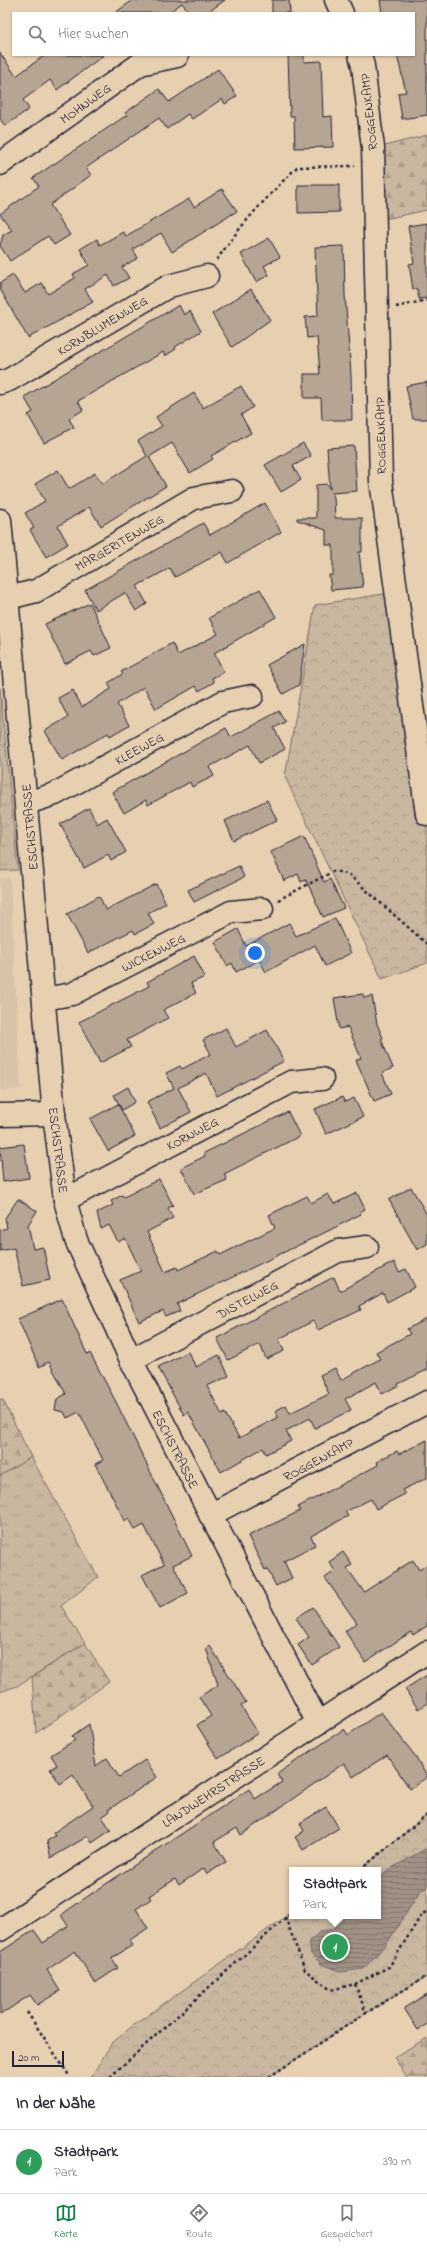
<!DOCTYPE html>
<html lang="de">
<head>
<meta charset="utf-8">
<style>
  :root { --surface:#fff; --page:#f2f2f3; --text:#2b2b33; --muted:#7c7c81; --line:#e1e1e2; --accent:#0b8043 }
  body { margin:0; font-family:"Indie Flower",sans-serif; background:var(--page); color:var(--text) }
  .scale { position:absolute; left:12px; bottom:10px; width:52px; box-sizing:border-box; padding-left:4px; border:2px solid #22223b; border-top:0; font-size:11px; line-height:14px; white-space:nowrap; color:#22223b; -webkit-text-stroke:3px #e7d0b0; paint-order:stroke }
  .you { position:absolute; left:255px; top:953px; width:14px; height:14px; margin:-10px; border:3px solid #fff; border-radius:50%; background:#1a73e8; box-shadow:0 0 0 6px #1a73e833 }
  .badge { display:grid; place-items:center; width:26px; height:26px; border-radius:50%; background:var(--accent); color:#fff; font-size:13px; font-weight:700 }
  .pin { position:absolute; translate:-50% -50%; border:2px solid #fff; box-shadow:0 1px 4px #0006 }
  .popup { position:absolute; left:289px; top:1867px; width:92px; height:52px; box-sizing:border-box; display:grid; place-content:center; border-radius:0px; background:var(--surface); filter:drop-shadow(0 1px 3px #0005); font-size:13px; white-space:nowrap; color:var(--muted) }
  .popup b { font-size:15px; color:var(--text) }
  .popup::after { content:''; position:absolute; left:50%; top:100%; margin-left:-8px; border:8px solid transparent; border-top-color:var(--surface) }
  .list { margin:0; padding:0; list-style:none }
  h2 { display:flex; justify-content:space-between; align-items:center; height:52px; margin:0; padding:0 16px; font-size:17px }
  h2 small { font-size:13px; font-weight:400; color:var(--muted) }
  .list li { display:grid; grid-template-columns:26px 1fr auto; gap:12px; align-items:center; box-sizing:border-box; height:64px; padding:0 16px; border-top:1px solid var(--line) }
  .list b { display:block; font-size:15px; white-space:nowrap }
  .list p { margin:0; font-size:13px; white-space:nowrap; color:var(--muted) }
  .list em { font-size:13px; font-style:normal; color:var(--muted) }
  .icon { flex:none; width:22px; height:22px; fill:none; stroke:currentColor; stroke-width:2; stroke-linecap:round; stroke-linejoin:round }
  .map { position:relative; flex:none; width:427px; height:2077px; overflow:hidden }
  .search { position:absolute; background:var(--surface); box-shadow:0 1px 3px #0004; left:12px; right:12px; top:12px; height:44px; display:flex; align-items:center; gap:10px; box-sizing:border-box; padding:0 14px; border-radius:0px; color:var(--muted); font-size:15px }
  .sheet { height:116px; background:var(--surface) }
  nav { display:flex; justify-content:space-around; align-items:center; box-sizing:border-box; height:56px; border-top:1px solid var(--line); background:var(--surface); font-size:11px; color:var(--muted) }
  nav a { display:grid; justify-items:center; gap:2px }
  nav .on { color:var(--accent) }
  .map>svg:first-child { display:block }
</style>
</head>
<body>
<div class="map">
<svg width="427" height="2077" viewBox="0 0 427 2077">
  <defs>
    <pattern id="grass-tufts" width="24" height="20" patternUnits="userSpaceOnUse"><rect width="24" height="20" fill="#cab79f"/><path d="M3 7l-1-3M5 7V3M7 7l1-3M15 17l-1-3M17 17v-4M19 17l1-3" fill="none" stroke="#ad9d8a"/></pattern>
    <pattern id="forest-firs" width="22" height="20" patternUnits="userSpaceOnUse"><rect width="22" height="20" fill="#cab79f"/><path d="M5 1l3.5 6h-7zM16 11l3.5 6h-7z" fill="#ad9d8a"/></pattern>
    <pattern id="park-crowns" width="20" height="18" patternUnits="userSpaceOnUse"><rect width="20" height="18" fill="#cab79f"/><path d="M2 6a3 3 0 1 1 6 0M12 15a3 3 0 1 1 6 0" fill="none" stroke="#ad9d8a"/></pattern>
    <pattern id="water-rules" width="6" height="5" patternUnits="userSpaceOnUse"><rect width="6" height="5" fill="#a19286"/><path d="M0 2.5h6" fill="none" stroke="#83776f"/></pattern>
  </defs>
  <rect width="100%" height="100%" fill="#e7d0b0"/>
  <filter id="ink" filterUnits="userSpaceOnUse"><feTurbulence type="fractalNoise" baseFrequency=".025" numOctaves="2"/><feDisplacementMap in="SourceGraphic" scale="8" xChannelSelector="R" yChannelSelector="G"/><feConvolveMatrix kernelMatrix="1 2 1 2 8 2 1 2 1" color-interpolation-filters="sRGB"/></filter>
  <g filter="url(#ink)">
    <polygon fill="#d9c3a7" points="10,878 21,1089 0,1091 0,879"/>
    <g fill="url(#grass-tufts)" stroke="#766c6d">
      <polygon points="0,688 18,870 0,871"/>
      <polygon points="31,1457 98,1577 61,1606 85,1643 17,1686 0,1692 0,1476"/>
    </g>
    <g fill="url(#forest-firs)" stroke="#766c6d">
      <polygon points="427,135 427,210 385,219 381,147"/>
      <polygon points="0,1399 3,1400 31,1457 0,1476"/>
      <polygon points="85,1643 109,1682 36,1733 32,1677"/>
      <polygon points="427,2038 427,2077 406,2077 394,2057"/>
    </g>
    <g fill="url(#park-crowns)" stroke="#766c6d">
      <polygon points="396,592 427,814 427,963 382,979 285,777 315,605"/>
      <polygon points="427,1815 427,1976 366,2013 269,2077 91,2077 112,2043 130,2028 292,1912 292,1916 378,1916 378,1870 360,1870"/>
    </g>
    <polygon fill="url(#water-rules)" stroke="#6e6568" points="427,1848 427,1888 421,1890 386,1945 363,1969 342,1972 321,1964 311,1954 309,1941 320,1932 332,1929 348,1916 378,1916 378,1879 385,1872"/>
    <g fill="#b7a593" stroke="#22223b">
      <polygon points="133,0 225,0 207,13 190,13 182,3 168,13 115,13"/>
      <polygon points="272,0 289,0 290,13 272,13"/>
      <polygon points="380,0 427,0 427,115 402,119 398,93 406,92 397,55 414,55 414,13 382,13"/>
      <polygon points="0,53 16,76 45,55 104,55 57,90 50,80 23,100 29,109 5,126 0,119"/>
      <polygon points="288,55 304,55 304,62 321,61 323,117 332,116 333,147 295,148 294,116 290,116"/>
      <polygon points="218,69 237,96 225,104 222,99 192,119 188,114 167,129 159,118 86,168 91,175 50,205 70,235 54,245 48,236 10,261 0,246 3,235 12,230 0,214 39,186 33,178 127,115 125,113 159,89 169,102"/>
      <polygon points="298,185 339,185 339,212 298,213"/>
      <polygon points="222,189 237,211 172,252 161,233 133,249 138,258 122,267 129,278 114,286 108,275 85,289 93,302 28,338 0,289 0,283 13,275 25,293 42,283 48,294 75,278 73,274 89,265 80,249 97,239 100,245 123,232 126,236 189,199 194,207"/>
      <polygon points="427,223 427,298 419,299 417,289 413,289 409,264 414,263 408,226"/>
      <polygon points="269,238 280,257 264,266 269,275 256,282 241,254"/>
      <polygon points="344,246 345,295 351,374 352,420 322,420 321,398 304,398 304,374 320,374 317,337 307,338 305,317 318,316 315,247"/>
      <polygon points="251,289 270,320 232,347 212,314"/>
      <polygon points="179,305 184,315 190,311 201,331 175,347 176,349 165,356 163,352 78,401 83,410 69,419 74,427 44,443 28,415 33,412 24,397"/>
      <polygon points="427,382 427,419 413,419 406,386"/>
      <polygon points="241,386 253,407 241,415 251,433 211,456 213,459 190,473 172,443 149,457 166,486 101,526 89,507 58,526 68,544 46,557 30,530 34,528 25,513 45,501 35,484 58,470 69,489 95,473 102,484 147,456 138,441 162,426 156,417 194,393 203,408"/>
      <polygon points="303,443 311,456 293,466 301,480 281,492 265,465"/>
      <polygon points="354,446 357,491 332,493 334,497 335,518 362,518 362,552 359,552 363,587 331,590 329,575 333,575 333,545 326,545 326,530 297,520 297,518 316,518 316,485 327,484 330,489 327,448"/>
      <polygon points="265,503 281,532 228,563 222,552 175,577 170,568 137,586 147,604 136,611 125,593 96,610 85,590 203,523 210,535"/>
      <polygon points="260,589 276,617 214,653 224,672 212,678 214,682 199,691 196,686 156,709 144,687 117,704 129,725 110,736 108,733 62,760 45,731 68,717 58,698 73,690 82,707 111,689 108,683 123,674 121,672 172,643 178,655 218,634 209,618"/>
      <polygon points="90,603 111,648 94,656 91,651 65,664 45,624"/>
      <polygon points="305,644 299,685 283,694 267,665"/>
      <polygon points="279,711 285,722 274,728 285,749 259,763 250,745 209,767 214,776 192,787 190,782 148,805 146,800 124,813 112,792 226,728 231,737"/>
      <polygon points="267,800 277,820 234,841 225,821"/>
      <polygon points="89,808 97,824 107,818 126,852 111,861 108,855 84,868 60,824"/>
      <polygon points="304,836 324,882 330,879 344,908 323,917 306,880 301,882 298,874 284,881 271,852"/>
      <polygon points="239,866 244,877 194,902 188,890"/>
      <polygon points="156,884 166,903 148,913 154,924 135,934 133,930 88,953 67,914 99,896 106,910"/>
      <polygon points="335,918 351,953 325,966 315,945 266,972 259,960 236,972 232,963 227,966 215,942 238,929 246,946 289,923 296,936"/>
      <polygon points="194,956 205,977 191,983 196,993 163,1010 168,1018 127,1040 131,1047 100,1063 79,1022 149,986 147,982"/>
      <polygon points="363,994 364,998 372,996 377,1024 383,1038 381,1039 393,1068 382,1073 391,1094 374,1101 356,1060 361,1058 348,1027 339,1029 334,998"/>
      <polygon points="226,1028 236,1047 267,1030 284,1061 217,1096 206,1073 178,1088 191,1112 160,1128 147,1102 174,1088 166,1073 180,1066 182,1069 211,1054 203,1040"/>
      <polygon points="128,1087 135,1102 122,1110 114,1095"/>
      <polygon points="342,1097 345,1102 354,1098 363,1117 326,1134 315,1109"/>
      <polygon points="118,1104 135,1136 108,1151 90,1119"/>
      <polygon points="288,1112 300,1136 224,1174 227,1180 194,1194 181,1168 205,1156 204,1153"/>
      <polygon points="24,1144 29,1178 3,1182 0,1147"/>
      <polygon points="159,1179 173,1205 168,1208 173,1218 147,1232 165,1272 177,1267 178,1270 218,1251 220,1255 275,1228 269,1215 307,1196 311,1203 328,1194 334,1204 357,1193 365,1209 360,1212 361,1214 332,1229 177,1304 180,1311 166,1317 163,1311 139,1322 120,1280 141,1271 125,1238 118,1242 109,1225 101,1229 97,1213 113,1205 111,1201 122,1195 124,1197"/>
      <polygon points="411,1187 427,1215 427,1244 417,1250 389,1200"/>
      <polygon points="18,1199 37,1211 28,1225 33,1249 43,1247 50,1280 23,1286 14,1248 0,1251 0,1230 7,1228 5,1218"/>
      <polygon points="394,1262 399,1272 406,1269 415,1287 387,1302 383,1293 359,1306 361,1310 318,1330 313,1321 279,1339 284,1351 266,1359 260,1344 228,1360 217,1338 334,1277 340,1291"/>
      <polygon points="62,1299 87,1354 90,1353 116,1402 192,1556 173,1565 188,1593 160,1608 142,1575 164,1564 144,1525 135,1530 129,1518 125,1521 95,1464 103,1460 79,1412 67,1418 64,1412 55,1410 57,1399 66,1394 49,1362 39,1367 18,1319"/>
      <polygon points="427,1319 427,1370 398,1384 399,1385 382,1394 376,1382 345,1399 351,1410 315,1428 310,1418 286,1431 291,1441 266,1454 263,1448 221,1472 188,1412 184,1415 158,1367 188,1352 196,1367 219,1355 229,1376 207,1386 222,1415 225,1413 239,1438 278,1417 275,1411 286,1405 290,1413 329,1394 320,1375 335,1368 341,1380 380,1359 376,1352 410,1334 407,1329"/>
      <polygon points="427,1440 427,1478 402,1490 405,1494 376,1509 371,1499 345,1512 348,1516 311,1536 315,1545 284,1561 292,1578 276,1586 267,1569 265,1570 248,1536 300,1511 298,1507 378,1465 377,1462 385,1457 397,1451 399,1454"/>
      <polygon points="343,1552 352,1565 347,1568 364,1592 413,1560 419,1570 427,1565 427,1626 413,1635 411,1632 365,1662 345,1631 357,1623 325,1578 335,1571 329,1562"/>
      <polygon points="313,1607 339,1647 312,1665 298,1645 309,1637 296,1618"/>
      <polygon points="210,1646 246,1702 241,1706 258,1733 218,1759 197,1725 211,1716 199,1697 218,1685 206,1648"/>
      <polygon points="427,1675 427,1703 418,1709 405,1689"/>
      <polygon points="381,1712 416,1757 427,1777 410,1789 387,1755 353,1777 344,1763 241,1835 237,1828 214,1842 226,1862 207,1874 204,1868 179,1885 175,1879 149,1896 151,1899 136,1909 148,1928 130,1940 133,1945 112,1958 118,1968 95,1983 75,1951 47,1970 60,1991 37,2005 30,1995 0,2015 0,1952 34,1930 43,1943 68,1926 61,1915 91,1894 249,1789 255,1799 282,1782 277,1774 344,1729 348,1735"/>
      <polygon points="89,1724 96,1766 107,1758 119,1777 145,1760 157,1777 108,1810 109,1812 102,1817 111,1830 92,1843 88,1836 51,1858 47,1841 55,1836 53,1833 93,1806 73,1775 60,1784 50,1769 57,1765 51,1755 75,1740 72,1736"/>
      <polygon points="326,1807 339,1828 303,1850 295,1837 304,1831 300,1823"/>
      <polygon points="427,1994 427,2024 418,2030 404,2008"/>
    </g>
    <g fill="none" stroke-linecap="round" stroke-linejoin="round">
      <defs>
        <g id="minor">
          <polyline points="336,0 342,13"/>
          <polyline points="360,55 363,66 373,148 381,481 427,814"/>
          <polyline points="0,164 140,64 177,56"/>
          <polyline points="0,383 9,380 169,286 207,276"/>
          <polyline points="0,520 54,1114 65,1200 76,1240 131,1360 318,1723"/>
          <polyline points="8,598 36,591 194,498 232,491"/>
          <polyline points="27,803 55,794 223,702 252,696"/>
          <polyline points="44,999 72,994 231,912 262,909"/>
          <polyline points="0,1115 54,1114"/>
          <polyline points="65,1200 291,1082 322,1079"/>
          <polyline points="131,1360 338,1251 367,1247"/>
          <polyline points="210,1515 427,1402"/>
          <polyline points="0,1930 427,1652"/>
        </g>
      </defs>
      <use href="#minor" stroke="#22223b" stroke-width="25"/>
      <g stroke="#22223b" stroke-width="2.5" stroke-dasharray="3 3" stroke-linecap="butt">
        <path d="M217 260C239 226 268 196 297 167L355 166"/>
        <polyline points="396,307 427,300"/>
        <polyline points="278,900 334,871 348,874 427,944"/>
        <polyline points="360,1870 427,1815"/>
        <polyline points="285,1917 305,1970 331,1990 355,1984 389,1967 422,1914 427,1912"/>
        <polyline points="355,1984 366,2013 427,1976"/>
        <polyline points="27,2012 70,2077"/>
        <polyline points="110,2077 292,1912"/>
        <polyline points="269,2077 366,2013"/>
      </g>
      <use href="#minor" stroke="#e7d0b0" stroke-width="22"/>
    </g>
  </g>
  <g text-anchor="middle" stroke-width="4" stroke-linejoin="round" paint-order="stroke">
    <g font-size="13" fill="#22223b" stroke="#e7d0b0">
      <text transform="translate(85 103) rotate(-36)" y="5">MOHNWEG</text>
      <text transform="translate(368 112) rotate(-96)" y="5">ROGGENKAMP</text>
      <text transform="translate(102 325) rotate(-31)" y="5">KORNBLUMENWEG</text>
      <text transform="translate(380 436) rotate(-91)" y="5">ROGGENKAMP</text>
      <text transform="translate(119 542) rotate(-30)" y="5">MARGERITENWEG</text>
      <text transform="translate(139 748) rotate(-29)" y="5">KLEEWEG</text>
      <text transform="translate(29 827) rotate(-95)" y="5">ESCHSTRASSE</text>
      <text transform="translate(153 952) rotate(-27)" y="5">WICKENWEG</text>
      <text transform="translate(192 1133) rotate(-28)" y="5">KORNWEG</text>
      <text transform="translate(59 1150) rotate(83)" y="5">ESCHSTRASSE</text>
      <text transform="translate(247 1299) rotate(-28)" y="5">DISTELWEG</text>
      <text transform="translate(176 1449) rotate(63)" y="5">ESCHSTRASSE</text>
      <text transform="translate(318 1459) rotate(-28)" y="5">ROGGENKAMP</text>
      <text transform="translate(213 1791) rotate(-33)" y="5">LANDWEHRSTRASSE</text>
    </g>
  </g>
</svg>
<div class="scale">20 m</div>
<div class="you"></div>
<div class="pin badge" style="left:335px;top:1947px;background:#2e9e5b">1</div>
<div class="popup"><b>Stadtpark</b>Park</div>
<div class="search"><svg class="icon" aria-label="search" viewBox="0 0 24 24"><circle cx="10" cy="10" r="6"/><path d="M15 15l6 6"/></svg>Hier suchen</div>
</div>
<section class="sheet">
<h2>In der Nähe<small></small></h2>
<ul class="list">
<li><span class="badge" style="background:#2e9e5b">1</span><div><b>Stadtpark</b><p>Park</p></div><em>390 m</em></li>
</ul>
</section>
<nav>
<a class="on"><svg class="icon" aria-label="map" viewBox="0 0 24 24"><path d="M3 6l6-2 6 2 6-2v14l-6 2-6-2-6 2zM9 4v14M15 6v14"/></svg>Karte</a>
<a><svg class="icon" aria-label="directions" viewBox="0 0 24 24"><path d="M12 3l9 9-9 9-9-9zM9 14v-3h6M13 9l2 2-2 2"/></svg>Route</a>
<a><svg class="icon" aria-label="saved" viewBox="0 0 24 24"><path d="M7 4h10v16l-5-4-5 4z"/></svg>Gespeichert</a>
</nav>
</body>
</html>
